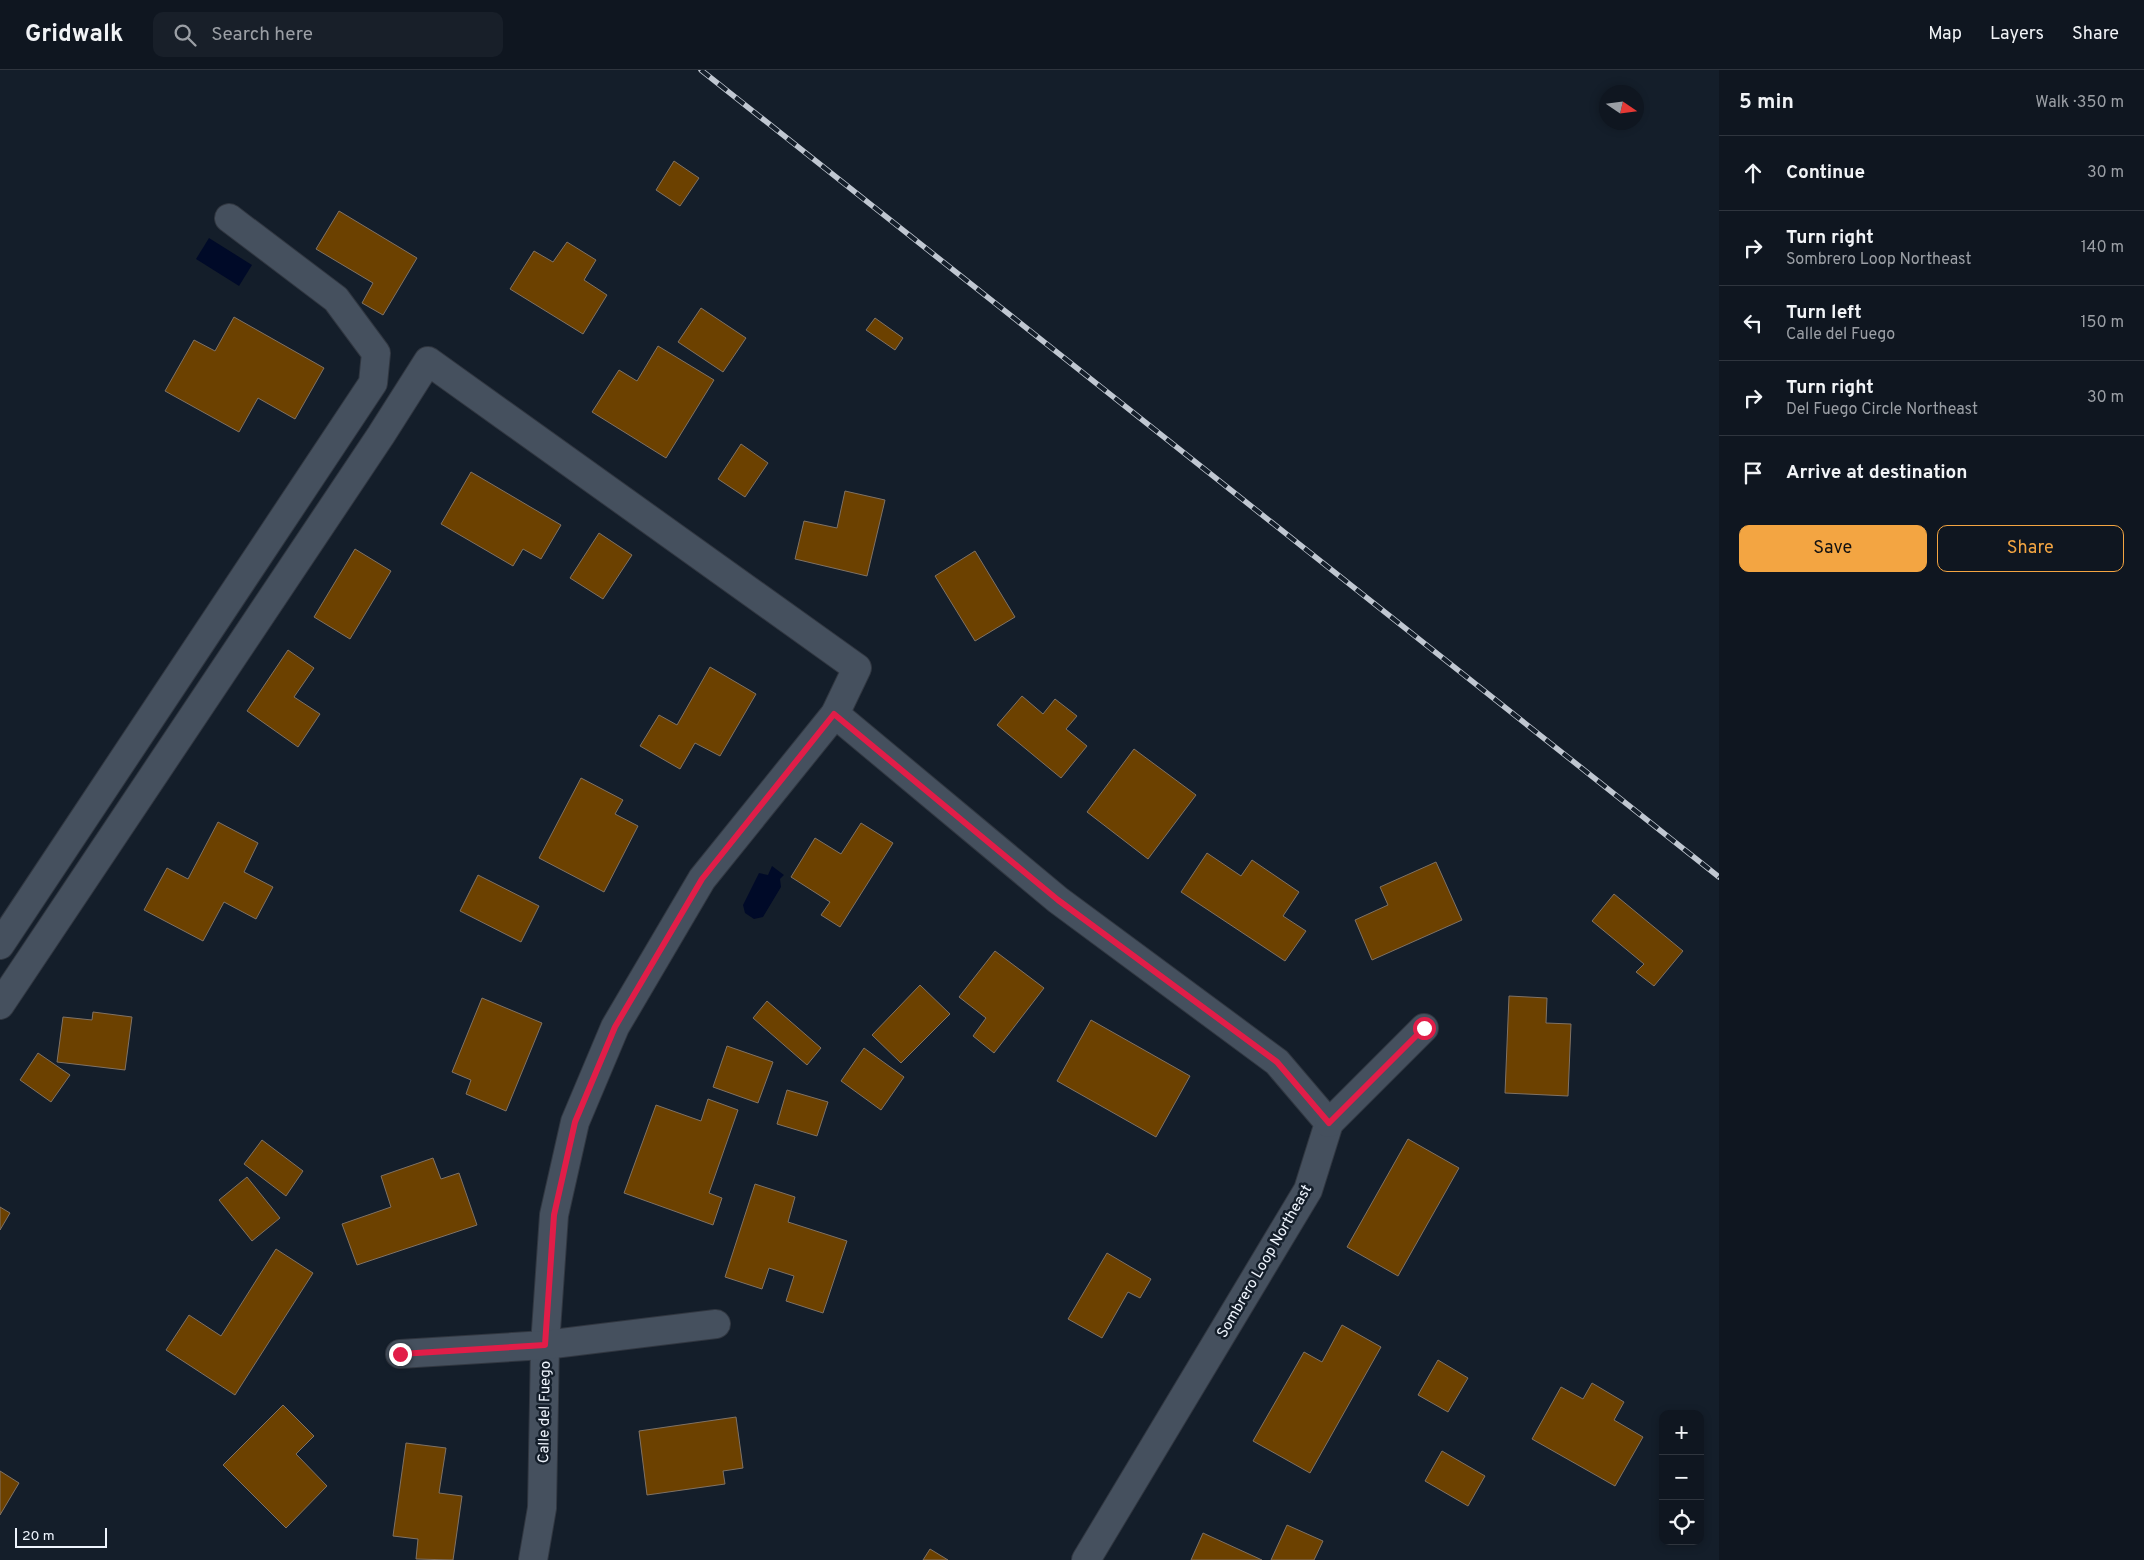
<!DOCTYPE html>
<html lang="en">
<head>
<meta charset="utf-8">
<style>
  :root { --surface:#0f1620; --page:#181f29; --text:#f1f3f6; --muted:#9b9fa5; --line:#2f353e; --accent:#f3a542 }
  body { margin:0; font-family:Overpass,sans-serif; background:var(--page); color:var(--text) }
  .controls { position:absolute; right:15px; bottom:15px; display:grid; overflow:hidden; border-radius:10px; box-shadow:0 2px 8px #0003 }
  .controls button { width:45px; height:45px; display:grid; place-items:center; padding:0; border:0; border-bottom:1px solid var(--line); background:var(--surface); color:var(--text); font:25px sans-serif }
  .compass { position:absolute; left:1599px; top:15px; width:45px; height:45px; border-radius:50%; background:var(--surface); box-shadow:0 2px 8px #0003; rotate:103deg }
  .scale { position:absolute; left:15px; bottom:12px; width:92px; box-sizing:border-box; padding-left:5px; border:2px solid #eef4fd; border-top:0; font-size:14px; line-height:18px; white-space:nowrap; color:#eef4fd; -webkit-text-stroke:4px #141e2a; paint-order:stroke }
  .stop { position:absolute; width:15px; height:15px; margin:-11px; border:4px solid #e11d48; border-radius:50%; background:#fff }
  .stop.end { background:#e11d48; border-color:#fff; box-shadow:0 1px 5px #0008 }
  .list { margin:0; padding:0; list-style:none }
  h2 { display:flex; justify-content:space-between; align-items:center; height:65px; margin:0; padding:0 20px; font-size:21px }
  h2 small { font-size:16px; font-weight:400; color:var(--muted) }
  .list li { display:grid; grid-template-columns:32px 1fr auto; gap:15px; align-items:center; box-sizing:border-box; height:75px; padding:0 20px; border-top:1px solid var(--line) }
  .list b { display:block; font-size:19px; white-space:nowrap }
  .list p { margin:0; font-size:16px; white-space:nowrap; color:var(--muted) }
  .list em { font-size:16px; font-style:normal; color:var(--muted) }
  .actions { display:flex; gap:10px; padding:15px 20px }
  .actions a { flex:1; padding:11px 0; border:1px solid var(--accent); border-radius:10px; text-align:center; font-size:18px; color:var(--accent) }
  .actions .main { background:var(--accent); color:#111 }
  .icon { flex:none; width:28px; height:28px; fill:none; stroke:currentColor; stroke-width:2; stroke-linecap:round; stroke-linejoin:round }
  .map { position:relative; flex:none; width:1719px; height:1490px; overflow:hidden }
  header { display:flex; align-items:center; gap:30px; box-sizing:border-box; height:70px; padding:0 25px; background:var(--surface); border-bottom:1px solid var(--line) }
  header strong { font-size:24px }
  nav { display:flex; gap:28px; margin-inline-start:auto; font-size:18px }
  .search { width:350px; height:45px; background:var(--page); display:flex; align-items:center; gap:12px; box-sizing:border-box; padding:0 18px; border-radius:10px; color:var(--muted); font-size:19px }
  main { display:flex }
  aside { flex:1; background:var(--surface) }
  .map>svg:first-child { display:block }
</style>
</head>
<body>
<header>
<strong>Gridwalk</strong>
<div class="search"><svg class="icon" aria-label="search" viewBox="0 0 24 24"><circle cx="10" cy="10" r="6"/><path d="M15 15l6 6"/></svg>Search here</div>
<nav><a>Map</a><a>Layers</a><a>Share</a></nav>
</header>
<main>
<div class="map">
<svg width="1719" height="1490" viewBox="0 0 1719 1490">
  <rect width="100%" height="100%" fill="#141e2a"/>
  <g fill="#000a28">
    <polygon points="209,168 252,195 239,216 196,189"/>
    <polygon points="772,796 784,805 780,809 781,817 763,847 754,849 745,843 743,835 759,803 768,805"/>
  </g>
  <g fill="#6c4100" stroke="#807264">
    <polygon points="674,91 699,108 680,136 656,120"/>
    <polygon points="339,141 417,188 383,245 362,233 373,213 316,179"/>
    <polygon points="567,172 596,190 584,210 607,225 583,264 510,219 534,181 553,192"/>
    <polygon points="701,238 746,268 723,302 678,272"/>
    <polygon points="234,247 324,298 295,349 258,328 239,362 165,321 194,270 215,281"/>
    <polygon points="875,248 903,268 895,280 866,260"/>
    <polygon points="658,276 714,310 666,388 592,342 619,300 637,311"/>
    <polygon points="741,374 768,393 745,427 718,409"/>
    <polygon points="471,402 561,455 541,489 523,479 513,496 441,454"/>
    <polygon points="845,421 885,430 867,506 795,489 804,451 837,458"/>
    <polygon points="599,463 632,485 603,529 570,508"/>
    <polygon points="355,479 391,501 350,569 314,547"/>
    <polygon points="975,481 1015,547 975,571 935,506"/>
    <polygon points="288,580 314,598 294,627 320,644 298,677 247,641"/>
    <polygon points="710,597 756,624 720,686 695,673 680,699 640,676 659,645 677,655"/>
    <polygon points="1022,626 1043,644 1055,629 1077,646 1066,659 1087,676 1061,708 997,655"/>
    <polygon points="1134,679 1196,725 1148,789 1087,742"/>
    <polygon points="581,708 623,730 615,744 638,756 604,822 539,788"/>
    <polygon points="218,752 258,773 244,802 273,817 256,849 224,832 203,871 144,840 167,798 188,809"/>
    <polygon points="861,753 893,773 840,857 821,845 830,832 791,807 815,768 841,784"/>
    <polygon points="1207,783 1241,806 1252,790 1299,822 1283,846 1306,861 1285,891 1181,822"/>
    <polygon points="1436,792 1462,850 1372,890 1355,850 1388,835 1380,817"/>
    <polygon points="478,805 539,836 521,872 460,841"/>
    <polygon points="1614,824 1683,881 1654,916 1636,902 1644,894 1592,851"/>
    <polygon points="995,881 1044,918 994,983 973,966 986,948 959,927"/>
    <polygon points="920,915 950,944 901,993 872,965"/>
    <polygon points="1509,926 1547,928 1546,953 1571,954 1568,1026 1505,1023"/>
    <polygon points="482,928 542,953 506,1041 466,1024 471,1010 452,1002"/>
    <polygon points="767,931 821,978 807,995 753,948"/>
    <polygon points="93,942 132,947 125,1000 57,992 63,947 92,950"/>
    <polygon points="1091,950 1190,1006 1156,1067 1057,1011"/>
    <polygon points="727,976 773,992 758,1033 713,1017"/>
    <polygon points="864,978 904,1007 881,1040 841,1011"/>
    <polygon points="38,983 70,1005 51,1032 20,1010"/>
    <polygon points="787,1020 828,1032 817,1066 777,1054"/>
    <polygon points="708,1029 738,1040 709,1123 722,1128 713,1155 624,1123 656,1035 701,1051"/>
    <polygon points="1408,1069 1459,1098 1398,1206 1347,1177"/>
    <polygon points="262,1070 303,1101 286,1126 244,1094"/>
    <polygon points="433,1088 441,1109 459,1103 477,1155 357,1195 342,1154 391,1137 381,1106"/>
    <polygon points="247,1107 280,1148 252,1171 219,1130"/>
    <polygon points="755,1114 795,1127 788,1152 847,1171 823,1243 786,1231 794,1206 769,1198 762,1219 725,1207"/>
    <polygon points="0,1137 10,1143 0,1160"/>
    <polygon points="276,1179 313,1203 235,1325 166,1280 189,1245 221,1266"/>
    <polygon points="1107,1183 1151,1209 1140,1228 1128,1222 1102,1268 1068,1249"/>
    <polygon points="1342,1255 1381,1277 1310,1403 1253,1371 1304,1282 1322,1292"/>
    <polygon points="1438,1290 1468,1308 1448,1342 1418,1325"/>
    <polygon points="1592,1313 1624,1332 1614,1350 1643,1367 1615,1416 1532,1369 1561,1317 1583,1329"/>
    <polygon points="283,1335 314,1366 296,1384 327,1416 286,1458 223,1395"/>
    <polygon points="736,1347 743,1398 723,1401 725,1414 647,1425 639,1361"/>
    <polygon points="406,1373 446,1378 439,1423 462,1426 453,1490 416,1489 418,1469 393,1466"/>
    <polygon points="1442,1381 1485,1406 1468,1436 1425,1411"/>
    <polygon points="0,1401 19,1413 0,1445"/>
    <polygon points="1287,1455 1323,1471 1314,1490 1271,1490"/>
    <polygon points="1203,1463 1262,1490 1191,1490"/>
    <polygon points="930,1479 948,1490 923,1490"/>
  </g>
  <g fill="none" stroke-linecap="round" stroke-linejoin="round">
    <defs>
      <g id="minor">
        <polyline points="835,644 1058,830 1277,992 1329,1053 1308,1120 1086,1490"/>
        <polyline points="0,875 373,313 376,283 336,229 229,148"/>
        <polyline points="0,935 381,365 428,291 857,598 835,644 702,809 615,957 575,1052 554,1145 545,1275 542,1438 533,1490"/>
        <polyline points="1329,1053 1424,958"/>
        <polyline points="400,1284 545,1275 716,1254"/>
      </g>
    </defs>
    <use href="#minor" stroke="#313741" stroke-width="30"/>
    <use href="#minor" stroke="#45505e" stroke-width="28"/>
    <defs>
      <polyline id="rail" points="701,0 1719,807"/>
    </defs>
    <use href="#rail" stroke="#c0c7d1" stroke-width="5.5"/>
    <use href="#rail" stroke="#141e2a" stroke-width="4" stroke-dasharray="11" stroke-linecap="butt"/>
  </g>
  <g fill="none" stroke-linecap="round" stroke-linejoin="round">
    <polyline stroke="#e11d48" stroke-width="6" points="400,1284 545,1275 554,1145 575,1052 615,957 702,809 834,644 1058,830 1277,992 1329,1053 1424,958"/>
  </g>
  <g text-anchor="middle" stroke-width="5" stroke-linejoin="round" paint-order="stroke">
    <g font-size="15" fill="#eef4fd" stroke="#141e2a">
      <text transform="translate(1264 1191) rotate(-60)" y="5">Sombrero Loop Northeast</text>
      <text transform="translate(544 1342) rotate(-89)" y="5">Calle del Fuego</text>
    </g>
  </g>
</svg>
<div class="controls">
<button>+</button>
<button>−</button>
<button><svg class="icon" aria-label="locate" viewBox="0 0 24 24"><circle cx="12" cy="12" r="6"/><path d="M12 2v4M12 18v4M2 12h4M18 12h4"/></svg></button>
</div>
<svg class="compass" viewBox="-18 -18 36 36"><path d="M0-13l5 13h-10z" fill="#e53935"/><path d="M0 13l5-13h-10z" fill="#9b9fa5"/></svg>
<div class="scale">20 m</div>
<div class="stop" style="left:1424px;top:958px"></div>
<div class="stop end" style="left:400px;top:1284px"></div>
</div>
<aside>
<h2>5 min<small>Walk · 350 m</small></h2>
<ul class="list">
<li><svg class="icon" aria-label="ahead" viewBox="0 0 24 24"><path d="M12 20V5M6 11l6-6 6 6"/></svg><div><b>Continue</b></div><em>30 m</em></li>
<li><svg class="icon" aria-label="right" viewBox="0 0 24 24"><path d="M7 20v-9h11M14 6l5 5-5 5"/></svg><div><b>Turn right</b><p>Sombrero Loop Northeast</p></div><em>140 m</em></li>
<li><svg class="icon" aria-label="left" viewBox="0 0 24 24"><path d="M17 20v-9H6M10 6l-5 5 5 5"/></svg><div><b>Turn left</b><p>Calle del Fuego</p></div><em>150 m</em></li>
<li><svg class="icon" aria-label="right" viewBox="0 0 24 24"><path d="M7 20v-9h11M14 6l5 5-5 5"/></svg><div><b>Turn right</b><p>Del Fuego Circle Northeast</p></div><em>30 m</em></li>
<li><svg class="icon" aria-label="arrive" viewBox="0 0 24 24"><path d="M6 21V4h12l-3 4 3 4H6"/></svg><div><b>Arrive at destination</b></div></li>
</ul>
<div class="actions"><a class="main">Save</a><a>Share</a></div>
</aside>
</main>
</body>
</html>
